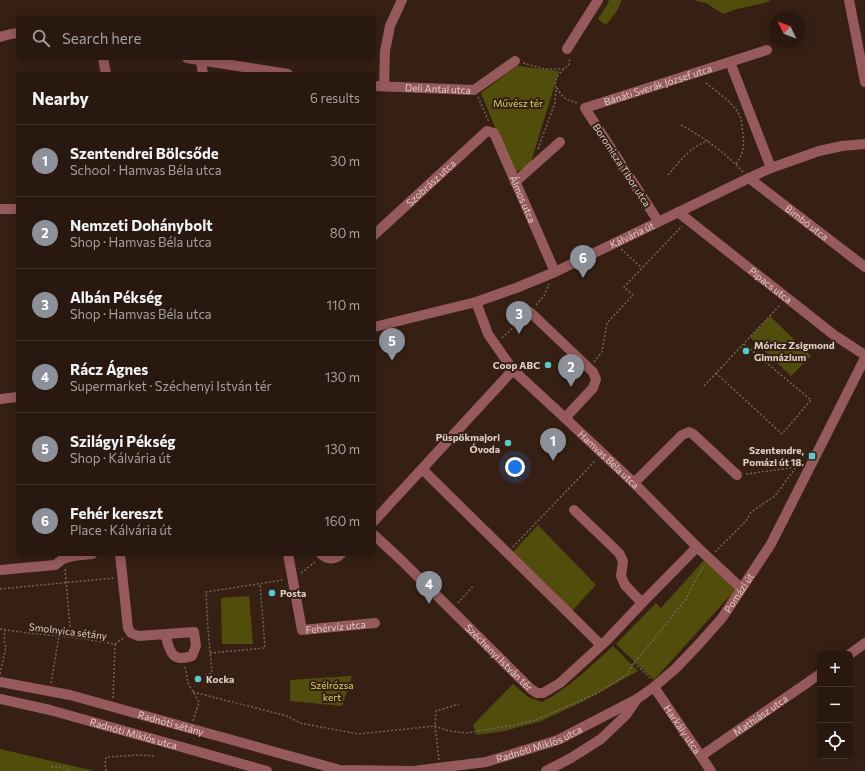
<!DOCTYPE html>
<html lang="en">
<head>
<meta charset="utf-8">
<style>
  :root { --surface:#28180f; --page:#302118; --text:#f1f3f6; --muted:#a5a09e; --line:#44372f; --accent:#8c9099 }
  body { margin:0; font-family:Commissioner,sans-serif; background:var(--page); color:var(--text) }
  .controls { position:absolute; right:12px; bottom:12px; display:grid; overflow:hidden; border-radius:6px; box-shadow:0 2px 10px #0003 }
  .controls button { width:36px; height:36px; display:grid; place-items:center; padding:0; border:0; border-bottom:1px solid var(--line); background:var(--surface); color:var(--text); font:20px sans-serif }
  .compass { position:absolute; left:769px; top:12px; width:36px; height:36px; border-radius:50%; background:var(--surface); box-shadow:0 2px 10px #0003; rotate:313deg }
  .you { position:absolute; left:515px; top:467px; width:14px; height:14px; margin:-10px; border:3px solid #fff; border-radius:50%; background:#1a73e8; box-shadow:0 0 0 6px #1a73e833 }
  .badge { display:grid; place-items:center; width:26px; height:26px; border-radius:50%; background:var(--accent); color:#fff; font-size:13px; font-weight:700 }
  .pin { position:absolute; translate:-50% -33px; filter:drop-shadow(0 1px 2px #0008) }
  .pin::after { content:''; position:absolute; top:21px; width:14px; height:12px; background:inherit; clip-path:polygon(0 0,100% 0,50% 100%) }
  .list { margin:0; padding:0; list-style:none }
  h2 { display:flex; justify-content:space-between; align-items:center; height:52px; margin:0; padding:0 16px; font-size:17px }
  h2 small { font-size:13px; font-weight:400; color:var(--muted) }
  .list li { display:grid; grid-template-columns:26px 1fr auto; gap:12px; align-items:center; box-sizing:border-box; height:72px; padding:0 16px; border-top:1px solid var(--line) }
  .list b { display:block; font-size:15px; white-space:nowrap }
  .list p { margin:0; font-size:13px; white-space:nowrap; color:var(--muted) }
  .list em { font-size:13px; font-style:normal; color:var(--muted) }
  .icon { flex:none; width:22px; height:22px; fill:none; stroke:currentColor; stroke-width:2; stroke-linecap:round; stroke-linejoin:round }
  .map { position:relative; flex:none; width:865px; height:771px; overflow:hidden }
  .search { position:absolute; background:var(--surface); box-shadow:0 2px 10px #0003; left:16px; top:16px; width:360px; height:44px; display:flex; align-items:center; gap:10px; box-sizing:border-box; padding:0 14px; border-radius:6px; color:var(--muted); font-size:15px }
  .panel { position:absolute; background:var(--surface); box-shadow:0 2px 10px #0003; left:16px; top:72px; width:360px; height:484px; border-radius:6px }
  .map>svg:first-child { display:block }
</style>
</head>
<body>
<div class="map">
<svg width="865" height="771" viewBox="0 0 865 771">
  <rect width="100%" height="100%" fill="#362014"/>
  <g fill="#514e0c">
    <polygon points="609,0 622,0 617,11 606,25 598,19 607,5"/>
    <polygon points="693,0 770,0 768,2 737,9 723,14 706,3"/>
    <polygon points="517,66 559,71 530,165 514,173 481,93"/>
    <polygon points="770,316 811,356 791,376 750,337"/>
    <polygon points="538,525 596,585 571,612 512,553"/>
    <polygon points="706,558 737,588 654,680 616,644 656,603 661,608"/>
    <polygon points="249,596 253,644 222,644 221,598"/>
    <path d="M613 646 638 671 582 702 541 721 504 731 477 735 473 725 513 684 528 697 542 702C569 688 591 666 613 646Z"/>
    <polygon points="352,676 342,706 290,701 290,680"/>
    <polygon points="0,749 95,771 0,771"/>
  </g>
  <g fill="none" stroke-linecap="round" stroke-linejoin="round">
    <g stroke="#766359" stroke-width="1.5" stroke-dasharray="2 2" stroke-linecap="butt">
      <polyline points="523,63 545,69 564,69"/>
      <path d="M706 83C717 92 737 105 741 119 742 123 742 129 743 134 744 149 744 152 736 164"/>
      <path d="M557 88C563 99 567 100 578 103"/>
      <polyline points="478,97 489,122"/>
      <path d="M681 125C703 137 726 153 743 172"/>
      <polyline points="538,149 555,103 556,88 555,82 558,75 569,64 570,57"/>
      <path d="M668 175C679 162 691 146 708 141"/>
      <polyline points="621,249 642,268"/>
      <polyline points="536,305 544,296 549,284"/>
      <polyline points="502,338 524,317"/>
      <polyline points="594,362 602,352 607,323 633,295 624,287 682,226"/>
      <polyline points="716,373 782,434 811,400 744,344"/>
      <polyline points="704,386 781,304"/>
      <polyline points="746,474 790,468 802,461"/>
      <polyline points="513,547 596,460"/>
      <polyline points="715,552 746,521 751,512 775,496 794,470 797,464"/>
      <polyline points="65,569 70,627 69,637"/>
      <polyline points="301,573 315,562"/>
      <polyline points="0,589 114,578"/>
      <polyline points="458,603 474,585"/>
      <polyline points="0,629 28,633 78,638 115,644 125,637"/>
      <polyline points="210,653 265,648 260,584"/>
      <polyline points="634,663 650,678"/>
      <polyline points="185,667 188,683 199,702 193,721"/>
      <polyline points="0,674 6,647 4,641 5,629"/>
      <polyline points="205,675 212,673 208,629 206,592 283,580"/>
      <polyline points="51,683 59,636"/>
      <polyline points="193,692 287,716 300,723 358,734 435,726 449,731 466,733 515,725 535,720 598,693 628,674 632,665 655,638 686,599 697,577 704,566"/>
      <polyline points="113,698 115,644"/>
      <polyline points="439,760 435,726 436,711 459,704"/>
      <polyline points="51,767 60,767 72,771"/>
      <polyline points="106,771 105,765 106,757 140,755 154,756"/>
    </g>
    <g stroke="#965a5c" stroke-width="10">
      <polyline points="849,0 865,82"/>
      <polyline points="0,37 11,34 18,33"/>
      <polyline points="567,49 598,0"/>
      <polyline points="103,58 106,74"/>
      <polyline points="187,58 288,74"/>
      <polyline points="201,61 203,74"/>
      <polyline points="730,62 771,168"/>
      <path id="s1" d="M374 86 474 90 515 61"/>
      <polyline points="384,86 385,51 390,26 402,0"/>
      <path id="s2" d="M749 178 865 267"/>
      <polyline points="515,182 560,142"/>
      <polyline points="0,209 18,209"/>
      <path id="s3" d="M678 212 834 335 865 355"/>
      <path id="s4" d="M658 221 585 108 767 50"/>
      <path id="s5" d="M374 235 487 131 494 133 555 272"/>
      <path id="s6" d="M476 302 488 334 513 370 565 418 634 483 697 547 741 588"/>
      <polyline points="530,312 593,372 596,379 593,388 565,418"/>
      <path id="s7" d="M374 327 476 302 516 288 555 272 749 178 771 168 819 151 842 146 865 144"/>
      <polyline points="0,399 18,397"/>
      <polyline points="422,469 601,645"/>
      <polyline points="634,483 682,435 689,432 693,434 737,475"/>
      <polyline points="574,510 619,553 623,561 621,576 625,585 642,603"/>
      <polyline points="374,521 513,370"/>
      <path id="s8" d="M374 535 399 558 531 689 537 693H543L560 683 606 641 642 603 697 547"/>
      <path d="M120 554 128 628 131 633 138 636 194 632 196 646 192 656C171 663 170 651 165 634"/>
      <path id="s9" d="M288 554 302 630 375 623"/>
      <path d="M321 554C327 560 335 560 341 554"/>
      <polyline points="0,570 55,565 63,559 73,556 92,554"/>
      <polyline points="850,654 865,643"/>
      <path id="s10" d="M0 682 70 695 340 770 413 771 486 762 558 740 637 699"/>
      <path id="s11" d="M654 687 711 771"/>
      <path id="s12" d="M0 699 50 710 267 771"/>
      <path id="s13" d="M701 756 820 674"/>
      <path id="s14" d="M546 771 571 758 601 739 626 715 637 699 654 687 675 669 699 644 722 618 771 544 865 358"/>
    </g>
  </g>
  <g fill="#52cdce" stroke="#362014" stroke-width="1.5">
    <circle cx="746" cy="351" r="4"/>
    <circle cx="548" cy="365" r="4"/>
    <circle cx="508" cy="443" r="4"/>
    <rect x="808" y="452" width="8" height="8" rx="2"/>
    <circle cx="272" cy="593" r="4"/>
    <circle cx="198" cy="679" r="4"/>
  </g>
  <g text-anchor="middle" stroke-width="4" stroke-linejoin="round" paint-order="stroke">
    <g font-size="10" fill="#decfc7" stroke="#362014">
      <text dy="4" stroke="none"><textPath href="#s4" startOffset="211">Bánáti Sverák József utca</textPath></text>
      <text dy="4" stroke="none"><textPath href="#s1" startOffset="64">Deli Antal utca</textPath></text>
      <text transform="translate(622 165) rotate(57)" y="4">Boromisza Tibor utca</text>
      <text dy="4" stroke="none"><textPath href="#s5" startOffset="77">Szobrász utca</textPath></text>
      <text dy="4" stroke="none"><textPath href="#s5" startOffset="233">Álmos utca</textPath></text>
      <text dy="4" stroke="none"><textPath href="#s2" startOffset="73">Bimbó utca</textPath></text>
      <text dy="4" stroke="none"><textPath href="#s7" startOffset="275">Kálvária út</textPath></text>
      <text dy="4" stroke="none"><textPath href="#s3" startOffset="118">Pipacs utca</textPath></text>
      <text dy="4" stroke="none"><textPath href="#s6" startOffset="209">Hamvas Béla utca</textPath></text>
      <text dy="4" stroke="none"><textPath href="#s14" startOffset="266">Pomázi út</textPath></text>
      <text dy="4" stroke="none"><textPath href="#s9" startOffset="111">Fehérvíz utca</textPath></text>
      <text transform="translate(68 631) rotate(7)" y="4">Smolnyica sétány</text>
      <text dy="4" stroke="none"><textPath href="#s8" startOffset="175">Széchenyi István tér</textPath></text>
      <text dy="4" stroke="none"><textPath href="#s13" startOffset="72">Mathiász utca</textPath></text>
      <text dy="4" stroke="none"><textPath href="#s10" startOffset="176">Radnóti sétány</textPath></text>
      <text dy="4" stroke="none"><textPath href="#s11" startOffset="51">Harkály utca</textPath></text>
      <text dy="4" stroke="none"><textPath href="#s12" startOffset="138">Radnóti Miklós utca</textPath></text>
      <text dy="4" stroke="none"><textPath href="#s10" startOffset="554">Radnóti Miklós utca</textPath></text>
    </g>
    <g font-size="10" fill="#ddd85d" stroke="#362014">
      <text x="518" y="107">Művész tér</text>
      <text x="332" y="689">Szélrózsa<tspan x="332" dy="12">kert</tspan></text>
    </g>
    <g font-size="10" font-weight="bold" fill="#decfc7" stroke="#362014" text-anchor="start">
      <text x="754" y="349">Móricz Zsigmond<tspan x="754" dy="12">Gimnázium</tspan></text>
      <text x="540" y="369" text-anchor="end">Coop ABC</text>
      <text x="500" y="441" text-anchor="end">Püspökmajori<tspan x="500" dy="12">Óvoda</tspan></text>
      <text x="804" y="454" text-anchor="end">Szentendre,<tspan x="804" dy="12">Pomázi út 18.</tspan></text>
      <text x="280" y="597">Posta</text>
      <text x="206" y="683">Kocka</text>
    </g>
  </g>
</svg>
<div class="controls">
<button>+</button>
<button>−</button>
<button><svg class="icon" aria-label="locate" viewBox="0 0 24 24"><circle cx="12" cy="12" r="6"/><path d="M12 2v4M12 18v4M2 12h4M18 12h4"/></svg></button>
</div>
<svg class="compass" viewBox="-18 -18 36 36"><path d="M0-13l5 13h-10z" fill="#e53935"/><path d="M0 13l5-13h-10z" fill="#a5a09e"/></svg>
<div class="you"></div>
<div class="pin badge" style="left:553px;top:461px">1</div>
<div class="pin badge" style="left:571px;top:387px">2</div>
<div class="pin badge" style="left:519px;top:334px">3</div>
<div class="pin badge" style="left:429px;top:604px">4</div>
<div class="pin badge" style="left:392px;top:361px">5</div>
<div class="pin badge" style="left:583px;top:278px">6</div>
<div class="search"><svg class="icon" aria-label="search" viewBox="0 0 24 24"><circle cx="10" cy="10" r="6"/><path d="M15 15l6 6"/></svg>Search here</div>
<section class="panel">
<h2>Nearby<small>6 results</small></h2>
<ul class="list">
<li><span class="badge">1</span><div><b>Szentendrei Bölcsőde</b><p>School · Hamvas Béla utca</p></div><em>30 m</em></li>
<li><span class="badge">2</span><div><b>Nemzeti Dohánybolt</b><p>Shop · Hamvas Béla utca</p></div><em>80 m</em></li>
<li><span class="badge">3</span><div><b>Albán Pékség</b><p>Shop · Hamvas Béla utca</p></div><em>110 m</em></li>
<li><span class="badge">4</span><div><b>Rácz Ágnes</b><p>Supermarket · Széchenyi István tér</p></div><em>130 m</em></li>
<li><span class="badge">5</span><div><b>Szilágyi Pékség</b><p>Shop · Kálvária út</p></div><em>130 m</em></li>
<li><span class="badge">6</span><div><b>Fehér kereszt</b><p>Place · Kálvária út</p></div><em>160 m</em></li>
</ul>
</section>
</div>
</body>
</html>
